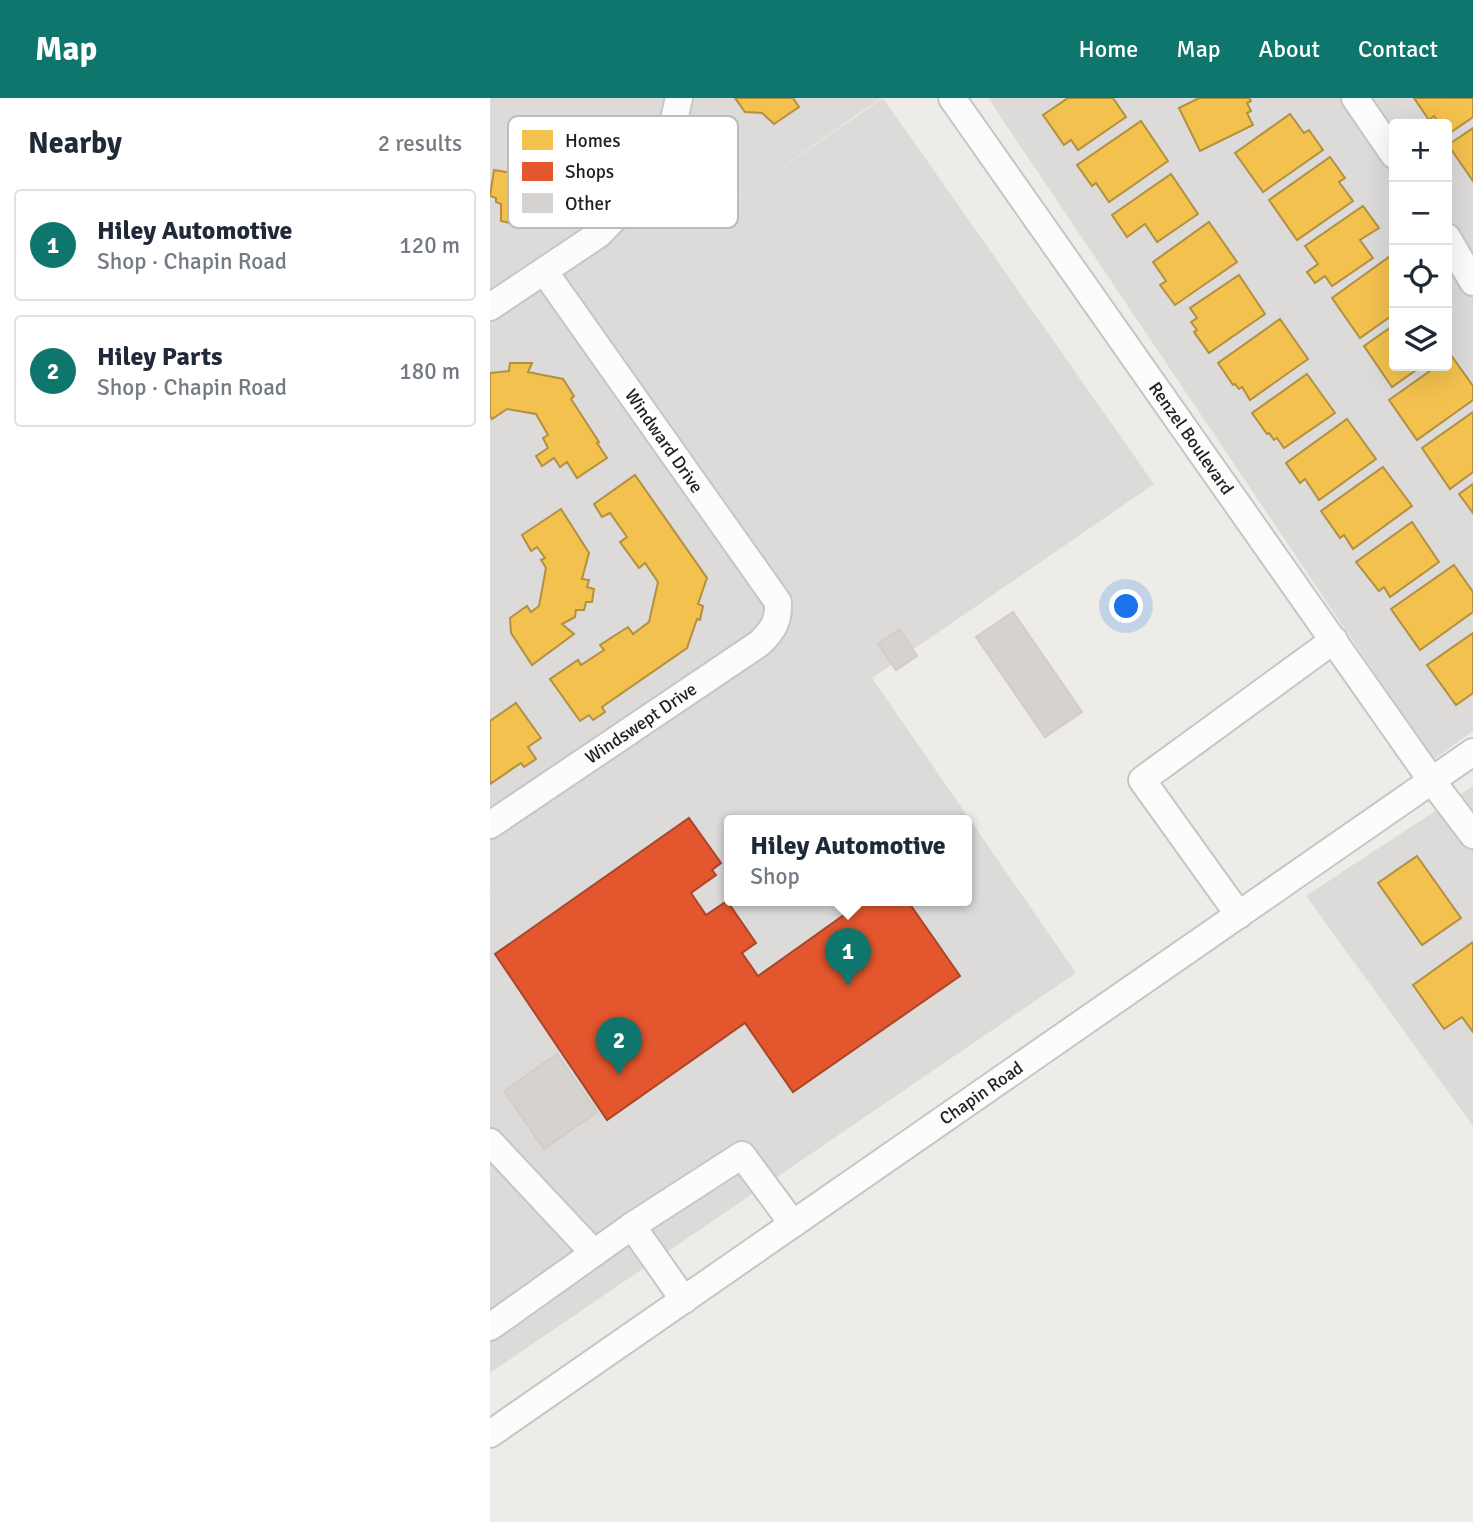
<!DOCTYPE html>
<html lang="en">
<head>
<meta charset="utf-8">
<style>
  :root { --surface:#fff; --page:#f2f2f3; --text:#1f2937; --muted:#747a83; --line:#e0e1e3; --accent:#0f766e }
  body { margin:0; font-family:Signika,sans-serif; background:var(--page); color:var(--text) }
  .controls { position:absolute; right:21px; top:21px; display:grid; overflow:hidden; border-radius:7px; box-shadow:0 7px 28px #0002 }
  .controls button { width:63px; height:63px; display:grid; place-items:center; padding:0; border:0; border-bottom:2px solid var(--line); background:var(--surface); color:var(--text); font:35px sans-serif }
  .you { position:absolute; left:637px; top:509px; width:24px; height:24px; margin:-18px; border:5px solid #fff; border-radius:50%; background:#1a73e8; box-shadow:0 0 0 10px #1a73e833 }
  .badge { display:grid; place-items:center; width:46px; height:46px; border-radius:50%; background:var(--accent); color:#fff; font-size:23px; font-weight:700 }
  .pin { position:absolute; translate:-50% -58px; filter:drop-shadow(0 2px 4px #0008) }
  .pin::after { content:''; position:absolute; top:37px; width:24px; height:21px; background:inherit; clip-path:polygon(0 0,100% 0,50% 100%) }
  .popup { position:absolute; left:234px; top:717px; width:248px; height:91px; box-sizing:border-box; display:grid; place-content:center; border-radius:7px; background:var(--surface); filter:drop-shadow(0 2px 5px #0005); font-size:23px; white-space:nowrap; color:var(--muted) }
  .popup b { font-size:26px; color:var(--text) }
  .popup::after { content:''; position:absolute; left:50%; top:100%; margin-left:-14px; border:14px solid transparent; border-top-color:var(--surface) }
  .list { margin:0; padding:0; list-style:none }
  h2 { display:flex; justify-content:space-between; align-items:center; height:91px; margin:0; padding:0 28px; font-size:30px }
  h2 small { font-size:23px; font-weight:400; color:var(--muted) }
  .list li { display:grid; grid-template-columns:46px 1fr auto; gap:21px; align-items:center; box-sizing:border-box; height:112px; margin:0 14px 14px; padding:0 14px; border:2px solid var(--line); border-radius:7px }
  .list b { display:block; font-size:26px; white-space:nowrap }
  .list p { margin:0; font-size:23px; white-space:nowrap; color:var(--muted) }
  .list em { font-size:23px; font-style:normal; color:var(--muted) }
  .icon { flex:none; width:38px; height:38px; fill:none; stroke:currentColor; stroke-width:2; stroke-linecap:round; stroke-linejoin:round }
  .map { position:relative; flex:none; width:983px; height:1424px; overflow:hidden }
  header { display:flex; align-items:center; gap:42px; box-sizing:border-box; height:98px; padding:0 35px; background:var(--accent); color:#fff }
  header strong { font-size:33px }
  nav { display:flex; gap:38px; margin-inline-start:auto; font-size:24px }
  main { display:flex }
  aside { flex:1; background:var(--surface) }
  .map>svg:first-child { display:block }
</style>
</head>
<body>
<header>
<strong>Map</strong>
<nav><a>Home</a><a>Map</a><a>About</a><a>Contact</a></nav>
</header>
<main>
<aside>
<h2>Nearby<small>2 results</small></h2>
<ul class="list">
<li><span class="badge">1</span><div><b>Hiley Automotive</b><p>Shop · Chapin Road</p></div><em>120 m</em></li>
<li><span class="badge">2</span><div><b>Hiley Parts</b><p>Shop · Chapin Road</p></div><em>180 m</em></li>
</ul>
</aside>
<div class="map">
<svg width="983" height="1424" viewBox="0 0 983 1424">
  <rect width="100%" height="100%" fill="#eeece8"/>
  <g fill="#dddbd9" fill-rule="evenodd">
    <polygon points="0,0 391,0 111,195 357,545 0,795"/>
    <path d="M498 0H983V633L943 662ZM904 26H957V268H904Z"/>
    <polygon points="983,688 983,1028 816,798"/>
  </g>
  <path fill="#dcdbd9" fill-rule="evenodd" d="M393 0 664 386 382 580 586 875 0 1275V795L357 545 110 195ZM239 722H477V802H239Z"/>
  <g fill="#f2c14e" stroke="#b39040" stroke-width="2">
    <polygon points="245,0 303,0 309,9 284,26 272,15 255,14"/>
    <polygon points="578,0 623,0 636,19 588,52 581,42 574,47 553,17"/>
    <polygon points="709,0 759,0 761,3 757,5 761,13 757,15 763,27 710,53 689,10"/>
    <polygon points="924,0 983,0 983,19 957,37 957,26 950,26 944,18 939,22"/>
    <polygon points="800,16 814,35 819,32 833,52 773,94 745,55"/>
    <polygon points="80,20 122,29 112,55 88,74 92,79 84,84 81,80 60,95 59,120 42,130 11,123 11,106 6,104 6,100 0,98 4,72 21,75 26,46 49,48 65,43 67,34 78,26"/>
    <polygon points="651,23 678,63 619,104 606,85 602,88 587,67"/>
    <polygon points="983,30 983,83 958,47"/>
    <polygon points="840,59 855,80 849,84 863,103 807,142 779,102"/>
    <polygon points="681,76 708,116 667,144 655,126 637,139 622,117"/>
    <polygon points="873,108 889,130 870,142 883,160 842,188 835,178 825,185 817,174 828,166 815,148"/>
    <polygon points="719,124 747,164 685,207 670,187 676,183 663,164"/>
    <polygon points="899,159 904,166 904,216 870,240 842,200"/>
    <polygon points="749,177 775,216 719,255 704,234 707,232 701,224 707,220 700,210"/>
    <polygon points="790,221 818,261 760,302 752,289 749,291 745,286 743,287 728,265"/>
    <polygon points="904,227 904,268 932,268 902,289 874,248"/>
    <polygon points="961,257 983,288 983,302 927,342 899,302 947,268 957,268 957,261"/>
    <polygon points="20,265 42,265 38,274 73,281 84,298 81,301 109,344 107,345 117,360 87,380 77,364 70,369 64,360 52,368 46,358 58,350 53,340 58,337 46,316 17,311 2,321 0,318 0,275 19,273"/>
    <polygon points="817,276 845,315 794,350 787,340 784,342 779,335 777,336 762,315"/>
    <polygon points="983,314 983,374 960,391 932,350"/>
    <polygon points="857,321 886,361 829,402 815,381 810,385 796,365"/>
    <polygon points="893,369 922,408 863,451 854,437 850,440 831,413"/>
    <polygon points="145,377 217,480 208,506 213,508 210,522 207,521 197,550 112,609 115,614 103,622 99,617 90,623 60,581 88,562 91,567 114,552 110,547 138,529 143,536 159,524 168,484 155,465 149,470 130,444 137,439 120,415 112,419 104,406"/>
    <polygon points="983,386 983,415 969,396"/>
    <polygon points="71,411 99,455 92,481 99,482 97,489 104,491 102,504 96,504 94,512 86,512 85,519 72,526 84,536 42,567 21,535 20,520 37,508 41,514 49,508 56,470 51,462 55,460 47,449 41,453 32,437"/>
    <polygon points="922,424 949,464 900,499 894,489 889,493 866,464"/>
    <polygon points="964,467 983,494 983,514 930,552 901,511"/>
    <polygon points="983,535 983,595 966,607 937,567"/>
    <polygon points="26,605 51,640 38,649 46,661 34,669 31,665 0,686 0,623"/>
    <polygon points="927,758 971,820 932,847 888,785"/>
    <polygon points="983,844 983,934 972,919 954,931 923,887"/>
  </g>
  <polygon fill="#e4572e" stroke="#a9462a" stroke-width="2" points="199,720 231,765 222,772 226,777 201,795 216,817 237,803 266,845 252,855 268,878 375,802 417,802 470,878 303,994 255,925 117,1022 5,856"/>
  <g fill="#d5d2cf" stroke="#d1cdc9" stroke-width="2">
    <polygon points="523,514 592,614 555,639 486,539"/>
    <polygon points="410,531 427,558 406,572 388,546"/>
    <polygon points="67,956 107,1014 54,1051 14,993"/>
  </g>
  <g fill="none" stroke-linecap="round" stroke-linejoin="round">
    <defs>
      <g id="minor">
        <path id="s1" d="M462 0 942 683 983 737"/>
        <polyline points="865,0 904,57"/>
        <polyline points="957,139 983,184"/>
        <polyline points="0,209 109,136 161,82 178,47 189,0"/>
        <path id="s2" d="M0 727 270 545C283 532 289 523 288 504L54 173"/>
        <polyline points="749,817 652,682 844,542"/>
        <polyline points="0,1044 104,1155 142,1128 194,1202"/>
        <polyline points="142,1128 252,1057 303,1126"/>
        <polyline points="0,1229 104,1155"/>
        <path id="s3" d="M0 1336 983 654"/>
      </g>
    </defs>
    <use href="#minor" stroke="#c6c6c4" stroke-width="30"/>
    <use href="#minor" stroke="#fcfcfc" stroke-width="26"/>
  </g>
  <g text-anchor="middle" stroke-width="7" stroke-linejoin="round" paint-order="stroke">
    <g font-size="18" fill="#1f1f1f" stroke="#fff">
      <text dy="6" stroke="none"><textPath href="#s1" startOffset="416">Renzel Boulevard</textPath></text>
      <text transform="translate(174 343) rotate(55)" y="6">Windward Drive</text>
      <text dy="6" stroke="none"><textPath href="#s2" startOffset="182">Windswept Drive</textPath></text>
      <text dy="6" stroke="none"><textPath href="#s3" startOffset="598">Chapin Road</textPath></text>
    </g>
  </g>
  <rect x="18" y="18" width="230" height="112" rx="10" fill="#fff" stroke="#bcbcbc" stroke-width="2"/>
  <rect x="32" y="32" width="31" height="20" fill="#f2c14e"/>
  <rect x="32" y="64" width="31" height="19" fill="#e4572e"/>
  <rect x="32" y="95" width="31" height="20" fill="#d5d2cf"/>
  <g font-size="19" fill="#1f1f1f">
    <text x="75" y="49">Homes</text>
    <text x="75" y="80">Shops</text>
    <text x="75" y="112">Other</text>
  </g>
</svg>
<div class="controls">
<button>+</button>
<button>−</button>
<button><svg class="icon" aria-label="locate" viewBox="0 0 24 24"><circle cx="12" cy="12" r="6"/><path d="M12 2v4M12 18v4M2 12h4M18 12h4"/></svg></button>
<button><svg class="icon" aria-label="layers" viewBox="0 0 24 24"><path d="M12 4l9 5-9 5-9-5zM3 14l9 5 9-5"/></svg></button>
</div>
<div class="you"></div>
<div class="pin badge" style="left:358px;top:888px">1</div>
<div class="popup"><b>Hiley Automotive</b>Shop</div>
<div class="pin badge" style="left:129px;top:977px">2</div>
</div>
</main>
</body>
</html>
